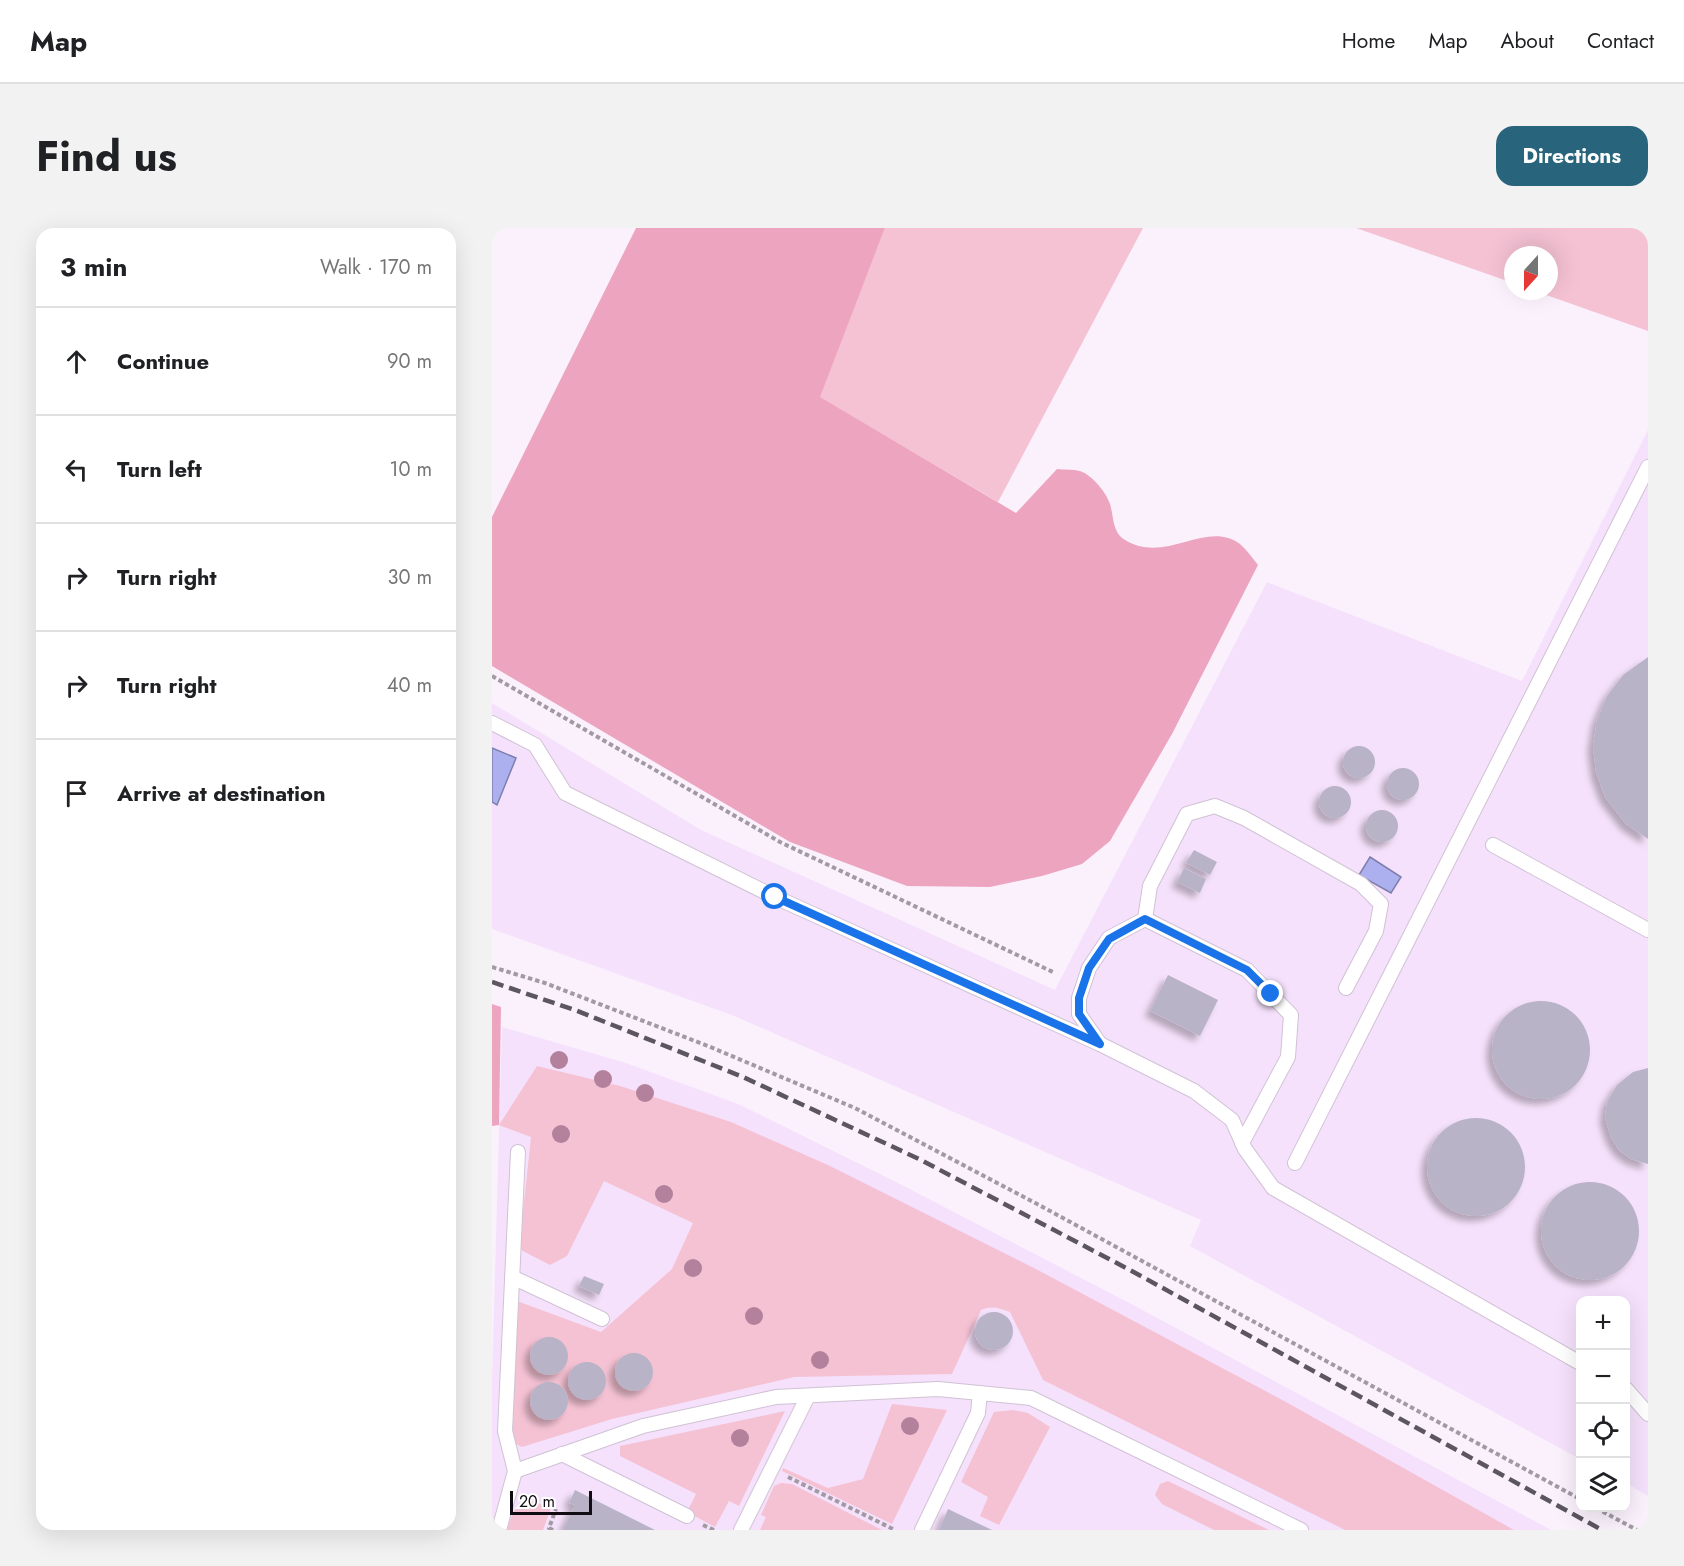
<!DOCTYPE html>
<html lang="en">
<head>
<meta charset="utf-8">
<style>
  :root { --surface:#fff; --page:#f2f2f2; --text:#202124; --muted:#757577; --line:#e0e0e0; --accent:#28647b }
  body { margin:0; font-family:Jost,sans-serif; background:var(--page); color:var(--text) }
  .controls { position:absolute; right:18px; bottom:18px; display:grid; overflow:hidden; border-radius:12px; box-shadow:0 6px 24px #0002 }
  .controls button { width:54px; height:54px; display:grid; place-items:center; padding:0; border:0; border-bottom:2px solid var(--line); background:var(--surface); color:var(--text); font:30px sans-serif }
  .compass { position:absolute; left:1012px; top:18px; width:54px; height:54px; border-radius:50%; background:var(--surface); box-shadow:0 6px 24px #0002; rotate:201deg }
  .scale { position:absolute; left:18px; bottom:15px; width:82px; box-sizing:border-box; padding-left:6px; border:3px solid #100c12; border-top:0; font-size:16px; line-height:21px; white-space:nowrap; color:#100c12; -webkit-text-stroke:4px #fff; paint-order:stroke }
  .stop { position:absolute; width:18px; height:18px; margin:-14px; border:4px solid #1a73e8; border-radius:50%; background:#fff }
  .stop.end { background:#1a73e8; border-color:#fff; box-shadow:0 2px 6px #0008 }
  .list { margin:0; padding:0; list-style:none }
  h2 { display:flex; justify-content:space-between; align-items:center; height:78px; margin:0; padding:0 24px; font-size:26px }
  h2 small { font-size:20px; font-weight:400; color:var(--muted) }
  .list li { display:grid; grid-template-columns:39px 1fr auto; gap:18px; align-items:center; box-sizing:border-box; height:108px; padding:0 24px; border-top:2px solid var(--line) }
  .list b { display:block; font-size:22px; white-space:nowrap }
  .list em { font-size:20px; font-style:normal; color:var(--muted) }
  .icon { flex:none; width:33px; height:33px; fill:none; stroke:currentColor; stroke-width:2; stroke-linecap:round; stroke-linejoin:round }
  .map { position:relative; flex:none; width:1156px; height:1302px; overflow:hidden; border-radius:18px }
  header { display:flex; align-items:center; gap:36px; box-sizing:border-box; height:84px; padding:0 30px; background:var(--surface); border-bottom:2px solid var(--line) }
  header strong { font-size:28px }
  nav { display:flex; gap:33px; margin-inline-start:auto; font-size:21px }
  .intro { display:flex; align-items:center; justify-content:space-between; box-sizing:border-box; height:144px; padding:0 36px }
  h1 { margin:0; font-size:42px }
  .button { padding:15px 27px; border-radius:18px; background:var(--accent); color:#fff; font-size:21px; font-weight:700 }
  main { display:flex; gap:36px; padding:0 36px }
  aside { flex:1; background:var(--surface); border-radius:18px; box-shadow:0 6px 24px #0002 }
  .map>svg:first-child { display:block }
</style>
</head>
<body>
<header>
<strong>Map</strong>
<nav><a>Home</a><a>Map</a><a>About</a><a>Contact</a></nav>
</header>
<div class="intro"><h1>Find us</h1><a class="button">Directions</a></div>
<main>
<aside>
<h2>3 min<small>Walk · 170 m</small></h2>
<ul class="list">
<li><svg class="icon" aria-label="ahead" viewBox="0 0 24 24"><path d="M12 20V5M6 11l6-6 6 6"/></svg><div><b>Continue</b></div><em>90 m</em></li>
<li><svg class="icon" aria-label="left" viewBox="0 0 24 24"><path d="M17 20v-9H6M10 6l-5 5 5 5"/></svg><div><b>Turn left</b></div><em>10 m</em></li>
<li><svg class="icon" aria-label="right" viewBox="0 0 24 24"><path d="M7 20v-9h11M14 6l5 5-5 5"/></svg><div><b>Turn right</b></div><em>30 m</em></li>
<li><svg class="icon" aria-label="right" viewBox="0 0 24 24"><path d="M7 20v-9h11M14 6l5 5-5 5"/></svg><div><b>Turn right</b></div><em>40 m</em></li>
<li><svg class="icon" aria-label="arrive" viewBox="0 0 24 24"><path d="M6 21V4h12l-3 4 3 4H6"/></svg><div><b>Arrive at destination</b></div></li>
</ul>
</aside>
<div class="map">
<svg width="1156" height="1302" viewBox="0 0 1156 1302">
  <defs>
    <filter id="shadow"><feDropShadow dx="-5.5" dy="5.5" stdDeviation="3" flood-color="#0004"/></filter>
  </defs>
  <rect width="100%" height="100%" fill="#faf1fd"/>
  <g fill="#f5e1fb">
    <polygon points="1156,202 1156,1268 1134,1255 1134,1072 1088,1072 1088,1231 698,1018 709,992 240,787 0,701 0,475 209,602 563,762 775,354 1030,453"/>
    <polygon points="10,799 134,835 246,876 402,953 643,1078 1059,1302 0,1302 0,1151"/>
  </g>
  <g fill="#f5c2d4">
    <polygon points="393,0 651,0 506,274 327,169"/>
    <polygon points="864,0 1156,0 1156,103 1043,63 1057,63 1057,27 1021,27 1021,55"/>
    <path d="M45 838 128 858 239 894 338 938 542 1040 794 1174 1022 1302H853L551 1152 518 1084C507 1080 500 1077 489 1082L460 1146 302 1149 120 1191 30 1219 22 1215 17 1205 25 1073 109 1104 180 1041 201 995 112 953 75 1028 58 1037 27 1021 39 909 7 897Z"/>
    <polygon points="400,1176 455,1182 400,1296 290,1243 291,1240 336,1260 371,1251"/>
    <polygon points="521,1182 536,1185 558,1199 507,1297 488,1288 496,1269 469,1254 502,1184"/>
    <polygon points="293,1183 247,1278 237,1273 223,1299 195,1284 204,1266 128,1228 128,1218"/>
    <polygon points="676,1253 777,1302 722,1302 670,1276 663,1267 668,1256"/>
    <polygon points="289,1255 300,1256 390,1302 268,1302 274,1289 269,1287 282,1258"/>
    <path d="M34 1271 59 1280 51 1302H15C18 1291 23 1276 34 1271Z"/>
  </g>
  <g fill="#eda5bf">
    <path d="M144 0H393L328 169 524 285 565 241C572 242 581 241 588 243 600 247 614 264 618 276 622 289 620 304 633 312 674 337 714 291 748 316 755 322 761 331 766 337L680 506 618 613 590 636 550 648 498 659 415 658 298 614 0 438V289Z"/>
    <polygon points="0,776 9,779 7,897 0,898"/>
  </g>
  <g fill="#adb0ef" stroke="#7e7fad" stroke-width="1.5">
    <polygon points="0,520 24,530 5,577 0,574"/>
    <polygon points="878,629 909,649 899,665 867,647"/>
  </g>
  <g fill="#b9b3c7" filter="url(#shadow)">
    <polygon points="1156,429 1156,611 1134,596 1113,569 1104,544 1101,518 1105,492 1115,468 1131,447"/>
    <circle cx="867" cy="534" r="16"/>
    <circle cx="911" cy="556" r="16"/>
    <circle cx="843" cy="574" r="16"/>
    <circle cx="890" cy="598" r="16"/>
    <polygon points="702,622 725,634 718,647 694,635"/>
    <polygon points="692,640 714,651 708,665 685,654"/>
    <polygon points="676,747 726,772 708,808 658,783"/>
    <circle cx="1049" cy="822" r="49"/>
    <polygon points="1156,840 1156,936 1139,931 1127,922 1119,909 1113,890 1115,874 1125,857 1141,844"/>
    <circle cx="984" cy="939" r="49"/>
    <circle cx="1098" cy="1003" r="49"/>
    <polygon points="92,1048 112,1056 107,1067 87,1058"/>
    <circle cx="502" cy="1103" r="19"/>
    <circle cx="57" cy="1128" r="19"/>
    <circle cx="142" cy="1144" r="19"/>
    <circle cx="95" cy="1153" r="19"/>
    <circle cx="57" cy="1173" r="19"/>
    <polygon points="83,1262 163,1302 71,1302 83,1277 77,1275"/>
    <polygon points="456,1281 500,1302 447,1302"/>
  </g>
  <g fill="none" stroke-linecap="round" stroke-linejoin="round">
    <defs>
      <g id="lane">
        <polyline points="0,495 43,517 73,565 283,669 608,816 702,863 740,892 753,921 781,960 1088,1135"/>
        <polyline points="1001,617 1156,702"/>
        <polyline points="653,691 658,658 695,586 723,578 752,590 869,656 889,676 884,703 854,760"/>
        <polyline points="653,691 755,742 799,787 796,829 750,915"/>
        <polyline points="608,816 587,786 587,770 597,740 617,710 653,691"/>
        <polyline points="803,935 1156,239"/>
        <polyline points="20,1049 110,1091"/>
        <polyline points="1134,1161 1156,1186"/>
        <polyline points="70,1226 195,1288"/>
        <polyline points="23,1243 151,1198 284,1169 446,1161 539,1170 809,1302"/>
        <polyline points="7,1302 23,1243 13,1203 26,924"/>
        <polyline points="249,1302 316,1168"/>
        <polyline points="430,1302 486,1185 488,1165"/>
      </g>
    </defs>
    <use href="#lane" stroke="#d0c2d4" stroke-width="16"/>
    <g stroke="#a19aa3" stroke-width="4" stroke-dasharray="4.5 3" stroke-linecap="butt">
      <polyline points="0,448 288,614 563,745"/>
      <polyline points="0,739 53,755 216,818 363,880 547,977 1088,1271"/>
      <polyline points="296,1249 403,1302"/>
      <polyline points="1104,1280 1145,1302"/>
      <polyline points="211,1297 222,1302"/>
      <polyline points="61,1302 57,1300 64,1281"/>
    </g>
    <use href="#lane" stroke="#fff" stroke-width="14"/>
    <polyline stroke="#5c565e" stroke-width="4.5" stroke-dasharray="12 6" stroke-linecap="butt" points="0,754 83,782 251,849 427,931 638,1042 1110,1302"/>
  </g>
  <g fill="#b3819c">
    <circle cx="67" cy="832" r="9"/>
    <circle cx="111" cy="851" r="9"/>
    <circle cx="153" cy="865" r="9"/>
    <circle cx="69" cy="906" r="9"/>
    <circle cx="172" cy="966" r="9"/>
    <circle cx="201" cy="1040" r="9"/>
    <circle cx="262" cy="1088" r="9"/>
    <circle cx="328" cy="1132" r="9"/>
    <circle cx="418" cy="1198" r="9"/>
    <circle cx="248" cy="1210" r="9"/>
  </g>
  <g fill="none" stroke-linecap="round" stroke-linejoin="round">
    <polyline stroke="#1a73e8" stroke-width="8" points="283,669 608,816 587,786 587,770 597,740 617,711 653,691 755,742 779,766"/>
  </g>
</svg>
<div class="controls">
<button>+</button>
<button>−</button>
<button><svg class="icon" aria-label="locate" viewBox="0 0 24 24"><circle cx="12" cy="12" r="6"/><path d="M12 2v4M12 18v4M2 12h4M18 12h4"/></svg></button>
<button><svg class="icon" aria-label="layers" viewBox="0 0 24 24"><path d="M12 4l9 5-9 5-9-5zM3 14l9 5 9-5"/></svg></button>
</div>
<svg class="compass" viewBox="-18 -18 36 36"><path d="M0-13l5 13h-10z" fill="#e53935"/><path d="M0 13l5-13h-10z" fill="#757577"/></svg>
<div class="scale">20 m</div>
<div class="stop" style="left:283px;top:669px"></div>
<div class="stop end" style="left:779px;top:766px"></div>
</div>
</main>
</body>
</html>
